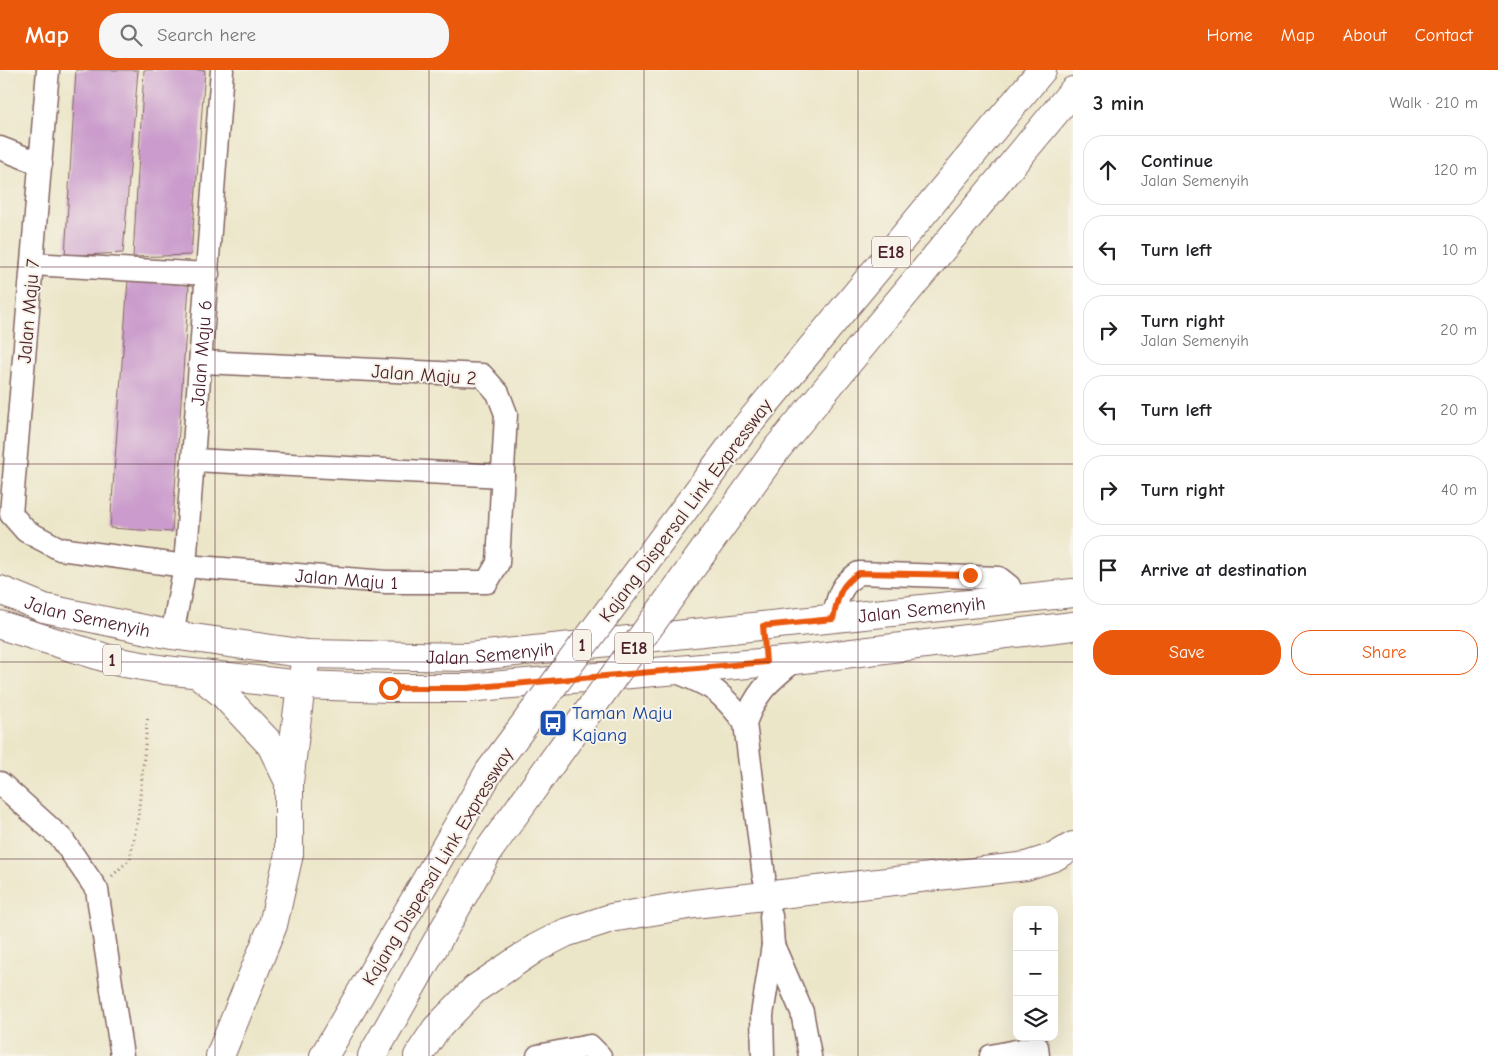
<!DOCTYPE html>
<html lang="en">
<head>
<meta charset="utf-8">
<style>
  :root { --surface:#fff; --page:#f6f6f6; --text:#202124; --muted:#757577; --line:#e0e0e0; --accent:#ea580c }
  body { margin:0; font-family:"Comic Neue",sans-serif; background:var(--page); color:var(--text) }
  .controls { position:absolute; right:15px; bottom:15px; display:grid; overflow:hidden; border-radius:10px; box-shadow:0 5px 20px #0002 }
  .controls button { width:45px; height:45px; display:grid; place-items:center; padding:0; border:0; border-bottom:1px solid var(--line); background:var(--surface); color:var(--text); font:25px sans-serif }
  .stop { position:absolute; width:15px; height:15px; margin:-11px; border:4px solid #ea580c; border-radius:50%; background:#fff }
  .stop.end { background:#ea580c; border-color:#fff; box-shadow:0 1px 5px #0008 }
  .list { margin:0; padding:0; list-style:none }
  h2 { display:flex; justify-content:space-between; align-items:center; height:65px; margin:0; padding:0 20px; font-size:21px }
  h2 small { font-size:16px; font-weight:400; color:var(--muted) }
  .list li { display:grid; grid-template-columns:32px 1fr auto; gap:15px; align-items:center; box-sizing:border-box; height:70px; margin:0 10px 10px; padding:0 10px; border:1px solid var(--line); border-radius:20px }
  .list b { display:block; font-size:19px; white-space:nowrap }
  .list p { margin:0; font-size:16px; white-space:nowrap; color:var(--muted) }
  .list em { font-size:16px; font-style:normal; color:var(--muted) }
  .actions { display:flex; gap:10px; padding:15px 20px }
  .actions a { flex:1; padding:11px 0; border:1px solid var(--accent); border-radius:20px; text-align:center; font-size:18px; color:var(--accent) }
  .actions .main { background:var(--accent); color:#fff }
  .icon { flex:none; width:28px; height:28px; fill:none; stroke:currentColor; stroke-width:2; stroke-linecap:round; stroke-linejoin:round }
  .map { position:relative; flex:none; width:1073px; height:986px; overflow:hidden }
  header { display:flex; align-items:center; gap:30px; box-sizing:border-box; height:70px; padding:0 25px; background:var(--accent); color:#fff }
  header strong { font-size:24px }
  nav { display:flex; gap:28px; margin-inline-start:auto; font-size:18px }
  .search { width:350px; height:45px; background:var(--page); display:flex; align-items:center; gap:12px; box-sizing:border-box; padding:0 18px; border-radius:20px; color:var(--muted); font-size:19px }
  main { display:flex }
  aside { flex:1; background:var(--surface) }
  .map>svg:first-child { display:block }
</style>
</head>
<body>
<header>
<strong>Map</strong>
<div class="search"><svg class="icon" aria-label="search" viewBox="0 0 24 24"><circle cx="10" cy="10" r="6"/><path d="M15 15l6 6"/></svg>Search here</div>
<nav><a>Home</a><a>Map</a><a>About</a><a>Contact</a></nav>
</header>
<main>
<div class="map">
<svg width="1073" height="986" viewBox="0 0 1073 986">
  <rect width="100%" height="100%" fill="#f7f3e8"/>
  <filter id="ink" filterUnits="userSpaceOnUse"><feTurbulence type="fractalNoise" baseFrequency=".02" numOctaves="2"/><feDisplacementMap in="SourceGraphic" scale="10" xChannelSelector="R" yChannelSelector="G"/><feConvolveMatrix kernelMatrix="1 2 1 2 8 2 1 2 1" color-interpolation-filters="sRGB"/></filter>
  <filter id="wash" filterUnits="userSpaceOnUse"><feTurbulence type="fractalNoise" baseFrequency=".0096" numOctaves="4" result="noise"/><feDisplacementMap in="SourceGraphic" scale="20" xChannelSelector="R" yChannelSelector="G"/><feGaussianBlur stdDeviation="1.12" result="paint"/><feColorMatrix in="noise" values="0 0 0 0 0 0 0 0 0 0 0 0 0 0 0 0 0 1.4 0 .05"/><feComposite in="paint" operator="in"/></filter>
  <g filter="url(#wash)">
    <rect width="100%" height="100%" fill="#ece6c9"/>
    <g id="blocks">
      <g fill="#ca9bcc">
        <polygon points="76,0 138,0 123,183 65,186"/>
        <polygon points="144,0 205,0 191,185 133,187"/>
        <polygon points="128,210 189,215 172,462 110,458"/>
      </g>
    </g>
  </g>
  <g filter="url(#ink)">
    <use href="#blocks" fill-opacity="0" stroke="#836562" stroke-width="1"/>
    <g fill="none" stroke-linecap="round" stroke-linejoin="round">
      <defs>
        <g id="minor">
          <path id="s1" d="M48 0 11 444 26 461 60 479 185 496 386 512H487L498 493 506 344 498 323 482 305 202 292"/>
          <polyline points="0,78 41,94"/>
          <polyline points="32,194 208,204"/>
          <polyline points="194,390 503,406"/>
          <path d="M833 549C838 528 839 515 859 503L999 508 1009 516 1014 530"/>
          <path id="s2" d="M172 565 185 496 222 0"/>
          <path d="M672 600C712 616 719 619 745 653"/>
          <polyline points="0,713 62,769 97,820 122,986"/>
          <path d="M764 807 745 653C757 620 769 612 795 590"/>
          <polyline points="773,875 802,942 810,986"/>
          <polyline points="538,986 590,976 600,986"/>
          <polyline points="763,986 762,945 773,875 771,846"/>
          <polyline points="991,986 1037,977 1038,986"/>
        </g>
        <g id="major">
          <path id="s3" d="M0 520 44 538 172 565 307 584 467 587 1073 523"/>
          <polyline points="0,555 119,592 165,600 301,615 389,618 467,618 795,590 1073,556"/>
        </g>
        <g id="highway">
          <polyline points="741,363 1042,0"/>
          <polyline points="779,376 1073,21"/>
          <polyline points="198,604 223,624 271,675 289,712"/>
          <polyline points="220,986 273,855 289,784 289,712 301,615 307,584"/>
          <polyline points="324,986 489,702"/>
          <polyline points="372,986 489,780"/>
          <polyline points="418,986 436,959 475,919 536,878 565,863 611,848 694,834 1026,796 1054,787 1073,776"/>
        </g>
      </defs>
      <use href="#minor" stroke="#836562" stroke-width="25"/>
      <use href="#major" stroke="#836562" stroke-width="30"/>
      <use href="#highway" stroke="#836562" stroke-width="30"/>
      <polyline stroke="#836562" stroke-width="3" stroke-dasharray="1 4" stroke-linecap="butt" points="112,806 130,789 138,747 148,645"/>
      <use href="#minor" stroke="#fff" stroke-width="22"/>
      <use href="#major" stroke="#fff" stroke-width="28"/>
      <use href="#highway" stroke="#fff" stroke-width="28"/>
      <defs>
        <g id="highway-bridge">
          <polyline points="489,702 741,363"/>
          <polyline points="489,780 779,376"/>
        </g>
      </defs>
      <use href="#highway-bridge" stroke="#836562" stroke-width="30" stroke-linecap="butt"/>
      <use href="#highway-bridge" stroke="#fff" stroke-width="28"/>
    </g>
  </g>
  <g fill="none" stroke-linecap="round" stroke-linejoin="round" filter="url(#ink)">
    <path stroke="#ea580c" stroke-width="6" d="M390 618H467L766 592 763 556 833 549C838 528 839 515 859 503L970 505"/>
  </g>
  <path fill="none" stroke="#4a1f2b" stroke-width="1" stroke-opacity="0.55" d="M215 0V986M429 0V986M644 0V986M858 0V986M0 197H1073M0 394H1073M0 592H1073M0 789H1073"/>
  <defs>
    <symbol id="bus-square" viewBox="-11 -11 22 22"><rect x="-9" y="-9" width="18" height="18" rx="4" fill="#1a4fb4" stroke="#f7f3e8"/><path d="M-5-6H5V4H4V6H2V4H-2V6H-4V4H-5ZM-3.5-4V0h7V-4ZM-3.5 1.2v1.5H-2V1.2ZM2 1.2v1.5H3.5V1.2Z" fill="#fff"/></symbol>
  </defs>
  <g fill-rule="evenodd">
    <use href="#bus-square" x="537" y="637" width="32" height="32"/>
  </g>
  <g text-anchor="middle" stroke-width="4" stroke-linejoin="round" paint-order="stroke">
    <g fill="#f7f3e8" stroke="#7e5f64" stroke-width="1">
      <rect x="872" y="166.5" width="38" height="31" rx="4"/>
      <rect x="573" y="559.5" width="18" height="31" rx="4"/>
      <rect x="615" y="562.5" width="38" height="31" rx="4"/>
      <rect x="103" y="574.5" width="18" height="31" rx="4"/>
    </g>
    <g font-size="18" font-weight="bold" fill="#4a1f2b">
      <text x="891" y="188">E18</text>
      <text x="582" y="581">1</text>
      <text x="634" y="584">E18</text>
      <text x="112" y="596">1</text>
    </g>
    <g font-size="19" fill="#4a1f2b" stroke="#f7f3e8">
      <text transform="translate(28 241) rotate(-85)" y="7">Jalan Maju 7</text>
      <text dy="7" stroke="none"><textPath href="#s2" startOffset="284">Jalan Maju 6</textPath></text>
      <text transform="translate(424 304) rotate(4)" y="7">Jalan Maju 2</text>
      <text transform="translate(685 440) rotate(-53)" y="7">Kajang Dispersal Link Expressway</text>
      <text dy="7" stroke="none"><textPath href="#s1" startOffset="795">Jalan Maju 1</textPath></text>
      <text dy="7" stroke="none"><textPath href="#s3" startOffset="932">Jalan Semenyih</textPath></text>
      <text dy="7" stroke="none"><textPath href="#s3" startOffset="92">Jalan Semenyih</textPath></text>
      <text dy="7" stroke="none"><textPath href="#s3" startOffset="498">Jalan Semenyih</textPath></text>
      <text transform="translate(437 796) rotate(-59)" y="7">Kajang Dispersal Link Expressway</text>
    </g>
    <g font-size="19" fill="#164399" stroke="#f7f3e8" text-anchor="start">
      <text x="572" y="649">Taman Maju<tspan x="572" dy="22">Kajang</tspan></text>
    </g>
  </g>
</svg>
<div class="controls">
<button>+</button>
<button>−</button>
<button><svg class="icon" aria-label="layers" viewBox="0 0 24 24"><path d="M12 4l9 5-9 5-9-5zM3 14l9 5 9-5"/></svg></button>
</div>
<div class="stop" style="left:390px;top:618px"></div>
<div class="stop end" style="left:970px;top:505px"></div>
</div>
<aside>
<h2>3 min<small>Walk · 210 m</small></h2>
<ul class="list">
<li><svg class="icon" aria-label="ahead" viewBox="0 0 24 24"><path d="M12 20V5M6 11l6-6 6 6"/></svg><div><b>Continue</b><p>Jalan Semenyih</p></div><em>120 m</em></li>
<li><svg class="icon" aria-label="left" viewBox="0 0 24 24"><path d="M17 20v-9H6M10 6l-5 5 5 5"/></svg><div><b>Turn left</b></div><em>10 m</em></li>
<li><svg class="icon" aria-label="right" viewBox="0 0 24 24"><path d="M7 20v-9h11M14 6l5 5-5 5"/></svg><div><b>Turn right</b><p>Jalan Semenyih</p></div><em>20 m</em></li>
<li><svg class="icon" aria-label="left" viewBox="0 0 24 24"><path d="M17 20v-9H6M10 6l-5 5 5 5"/></svg><div><b>Turn left</b></div><em>20 m</em></li>
<li><svg class="icon" aria-label="right" viewBox="0 0 24 24"><path d="M7 20v-9h11M14 6l5 5-5 5"/></svg><div><b>Turn right</b></div><em>40 m</em></li>
<li><svg class="icon" aria-label="arrive" viewBox="0 0 24 24"><path d="M6 21V4h12l-3 4 3 4H6"/></svg><div><b>Arrive at destination</b></div></li>
</ul>
<div class="actions"><a class="main">Save</a><a>Share</a></div>
</aside>
</main>
</body>
</html>
